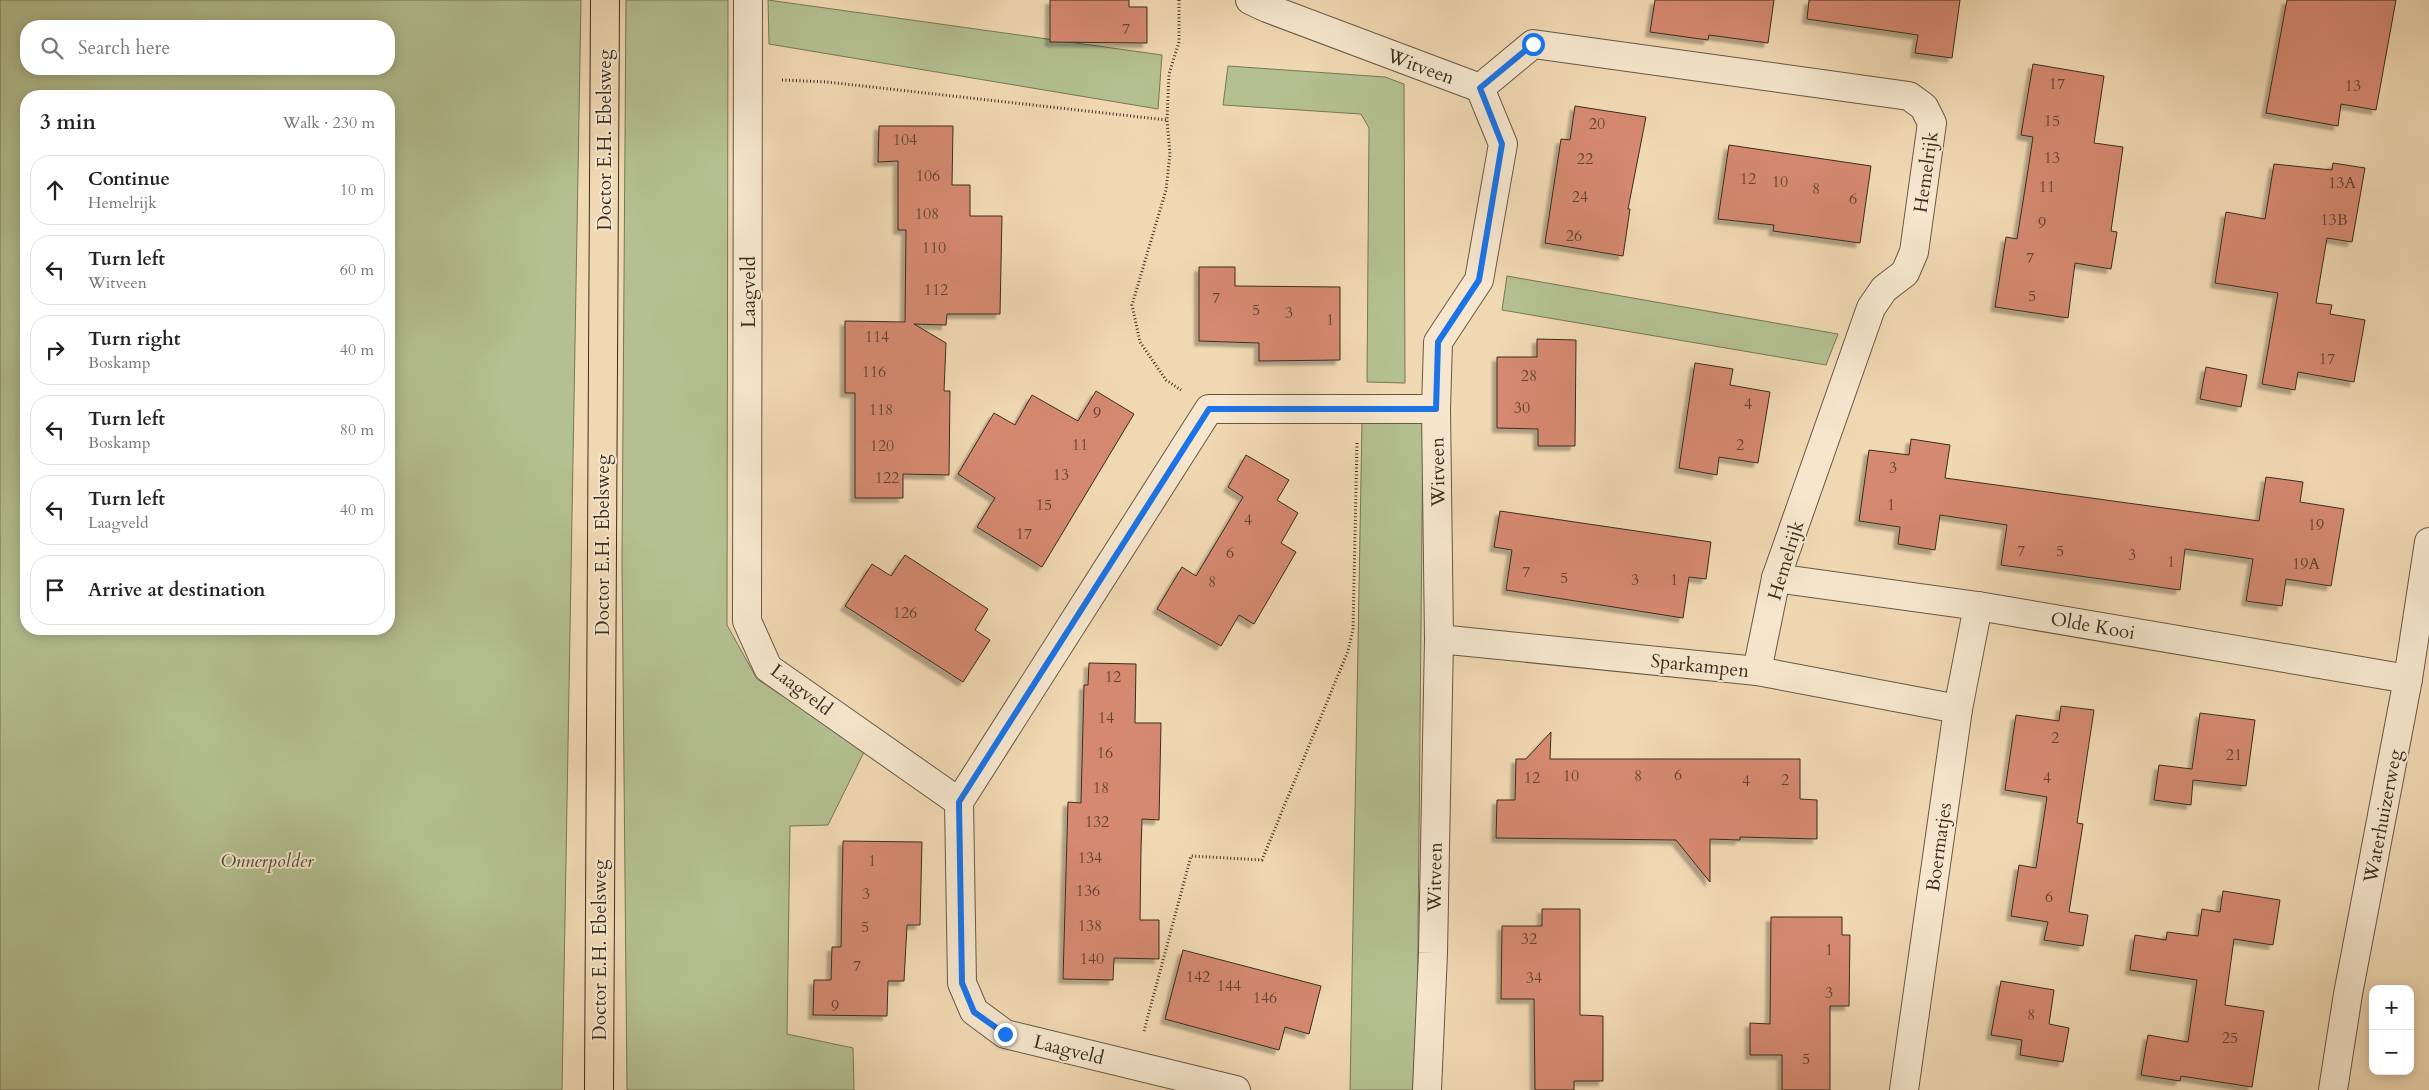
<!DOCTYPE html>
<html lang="en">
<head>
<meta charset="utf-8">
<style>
  :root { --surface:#fff; --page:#f6f6f6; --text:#222; --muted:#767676; --line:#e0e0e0 }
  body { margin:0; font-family:Cardo,serif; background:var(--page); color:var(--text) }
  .controls { position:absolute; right:15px; bottom:15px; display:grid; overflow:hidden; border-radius:10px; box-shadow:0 2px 12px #0003 }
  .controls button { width:45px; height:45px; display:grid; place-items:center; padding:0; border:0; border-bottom:1px solid var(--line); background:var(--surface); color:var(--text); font:25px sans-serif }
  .stop { position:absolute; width:15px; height:15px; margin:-11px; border:4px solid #1a73e8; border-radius:50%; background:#fff }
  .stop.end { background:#1a73e8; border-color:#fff; box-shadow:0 1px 5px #0008 }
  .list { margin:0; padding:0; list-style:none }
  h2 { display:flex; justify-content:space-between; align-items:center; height:65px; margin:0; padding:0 20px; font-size:21px }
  h2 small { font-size:16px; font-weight:400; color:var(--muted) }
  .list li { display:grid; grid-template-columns:32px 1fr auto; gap:15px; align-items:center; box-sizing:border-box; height:70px; margin:0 10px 10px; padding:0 10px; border:1px solid var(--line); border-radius:20px }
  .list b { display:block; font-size:19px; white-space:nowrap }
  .list p { margin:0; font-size:16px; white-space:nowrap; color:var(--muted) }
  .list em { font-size:16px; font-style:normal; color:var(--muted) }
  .icon { flex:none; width:28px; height:28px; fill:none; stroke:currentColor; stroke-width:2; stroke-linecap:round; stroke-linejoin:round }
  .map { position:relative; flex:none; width:2429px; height:1090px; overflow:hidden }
  .search { position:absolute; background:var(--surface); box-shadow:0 2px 12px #0003; left:20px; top:20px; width:375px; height:55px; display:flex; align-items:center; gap:12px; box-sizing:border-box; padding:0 18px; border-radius:20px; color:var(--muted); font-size:19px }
  .panel { position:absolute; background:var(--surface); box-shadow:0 2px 12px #0003; left:20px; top:90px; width:375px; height:545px; border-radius:20px }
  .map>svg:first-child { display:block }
</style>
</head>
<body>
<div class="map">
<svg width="2429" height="1090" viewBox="0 0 2429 1090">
  <defs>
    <filter id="shadow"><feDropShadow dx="-4.5" dy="4.5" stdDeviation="1" flood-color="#0004"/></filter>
  </defs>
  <rect width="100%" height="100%" fill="#f0d8b2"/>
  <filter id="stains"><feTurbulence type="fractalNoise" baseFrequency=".004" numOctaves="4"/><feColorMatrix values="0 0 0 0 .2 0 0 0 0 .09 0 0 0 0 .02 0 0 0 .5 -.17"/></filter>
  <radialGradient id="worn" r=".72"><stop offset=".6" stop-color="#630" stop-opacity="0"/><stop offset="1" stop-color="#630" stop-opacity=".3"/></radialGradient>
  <g fill="#b4c091" stroke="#767759" fill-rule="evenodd">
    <path d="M0 0H581L562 1090H0ZM26 26H389V69H26ZM26 96H389V629H26Z"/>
    <polygon points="626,0 728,0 727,625 757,679 865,750 828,825 790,826 787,1034 853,1048 854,1090 627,1090 622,562"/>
    <polygon points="768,0 1162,55 1158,109 769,44"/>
    <polygon points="1228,66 1385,77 1404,84 1405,383 1367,382 1369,128 1361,114 1223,105"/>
    <polygon points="1507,276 1838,334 1826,365 1502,310"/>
    <polygon points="1362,422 1423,423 1417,1037 1420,1090 1350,1090"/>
  </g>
  <g fill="#d5896f" stroke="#392e21" filter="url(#shadow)">
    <polygon points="1050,0 1129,0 1129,7 1147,7 1147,43 1050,42"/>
    <polygon points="1655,0 1774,0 1768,43 1709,35 1708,40 1650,32"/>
    <polygon points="1809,0 1960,0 1952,58 1915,53 1918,35 1807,19"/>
    <polygon points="2287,0 2396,0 2376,110 2341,104 2338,126 2266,113"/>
    <polygon points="2033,64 2104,76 2094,143 2123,147 2111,231 2117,232 2111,269 2075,263 2068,318 1995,307 2006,237 2017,239 2028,170 2033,137 2021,135"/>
    <polygon points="1575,106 1646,117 1628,209 1630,209 1623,256 1545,243 1561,139 1570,140"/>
    <polygon points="879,126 953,126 952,185 970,185 970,216 1002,216 1000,314 947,314 946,325 914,324 946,343 944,391 950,391 949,475 903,474 903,498 855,498 855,393 845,393 845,321 905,322 906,230 898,230 898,161 878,162"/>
    <polygon points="1729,145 1871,166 1860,243 1773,231 1774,225 1718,219"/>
    <polygon points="2333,163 2365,168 2352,242 2327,238 2316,303 2332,305 2330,314 2365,320 2354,382 2298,372 2295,390 2262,384 2278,293 2215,283 2226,212 2265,219 2274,164 2332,170"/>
    <polygon points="1199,267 1235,267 1235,286 1340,287 1340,360 1259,361 1259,343 1199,341"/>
    <polygon points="1537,339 1576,340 1575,446 1538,446 1538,429 1497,428 1497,357 1537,357"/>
    <polygon points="1695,363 1733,369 1730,385 1770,392 1758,463 1719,457 1717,475 1679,468"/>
    <polygon points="2206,367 2247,375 2241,407 2200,399"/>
    <polygon points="1096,391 1134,414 1042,567 977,527 995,498 958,474 994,413 1015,425 1032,395 1078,421"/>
    <polygon points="1911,439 1950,445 1945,478 2259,521 2266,477 2303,482 2300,502 2344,509 2331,586 2286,579 2282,606 2246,601 2253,559 2185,549 2180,590 2001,565 2007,525 1940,515 1935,550 1898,544 1900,527 1859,521 1869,450 1909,455"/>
    <polygon points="1246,455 1289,480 1277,500 1298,513 1281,543 1296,552 1254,624 1239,615 1221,646 1157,609 1182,567 1196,576 1226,526 1243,497 1228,487"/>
    <polygon points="1500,511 1711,542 1706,579 1689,577 1683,618 1506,590 1512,550 1494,547"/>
    <polygon points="905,555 988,609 975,630 990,640 963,682 845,606 872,564 891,576"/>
    <polygon points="1089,663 1136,664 1135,723 1161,723 1159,820 1142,819 1141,850 1140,920 1159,920 1159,959 1114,958 1113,980 1063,979 1068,802 1081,803 1084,685 1088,685"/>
    <polygon points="2061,706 2094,710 2077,823 2083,824 2069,912 2088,915 2083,946 2044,940 2048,922 2011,916 2019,865 2036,868 2047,797 2005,790 2016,715 2059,721"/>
    <polygon points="2200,713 2255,720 2246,786 2193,780 2191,805 2154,800 2159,765 2192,769"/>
    <polygon points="1551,732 1550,759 1800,759 1800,799 1817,800 1817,839 1740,837 1740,840 1710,839 1710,882 1676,840 1496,838 1497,800 1515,800 1516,759 1526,759"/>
    <polygon points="843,841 922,842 920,925 907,925 904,981 888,981 887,1016 813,1015 814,980 831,980 832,947 841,947"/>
    <polygon points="2223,891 2280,900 2273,945 2234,939 2225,1005 2264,1011 2252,1087 2181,1076 2180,1081 2141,1075 2148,1035 2188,1042 2197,980 2130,970 2135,935 2166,940 2167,932 2198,936 2202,909 2220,912"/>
    <polygon points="1542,909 1580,909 1580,1015 1603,1016 1603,1081 1574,1081 1574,1090 1535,1090 1534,999 1501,999 1502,926 1542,926"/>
    <polygon points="1771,917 1842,917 1842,935 1850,935 1849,1006 1830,1006 1830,1090 1782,1090 1782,1055 1750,1055 1750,1023 1770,1024"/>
    <polygon points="1183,950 1321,986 1309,1034 1285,1027 1279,1050 1165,1019"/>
    <polygon points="2001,981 2054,990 2049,1024 2069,1028 2063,1062 2020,1055 2022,1040 1991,1035"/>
  </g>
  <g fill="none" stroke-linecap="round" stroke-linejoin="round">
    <defs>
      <g id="minor">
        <polyline points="748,0 747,621 768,668 959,802 962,983 974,1011 1005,1034 1236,1090"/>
        <polyline points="1250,0 1267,8 1480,88 1503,144 1479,280 1438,342 1436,409 1439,639 1433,953 1427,1090"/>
        <polyline points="1480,88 1533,44 1909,96 1924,107 1932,123 1914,252 1905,273 1884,289 1871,308 1776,578 1757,671"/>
        <polyline points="1776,578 1978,606 2408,679"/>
        <polyline points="1439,639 1757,671 1958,709"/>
        <polyline points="959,802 1209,409 1436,409"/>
        <polyline points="1904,1090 1958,709 1978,606"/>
        <polyline points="2333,1090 2348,994 2408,679 2429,542"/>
      </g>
      <polyline id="major" points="599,1090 605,0"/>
    </defs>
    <use href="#minor" stroke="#675845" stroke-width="30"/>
    <use href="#major" stroke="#392e21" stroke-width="30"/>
    <g stroke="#392e21" stroke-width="3" stroke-dasharray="1 2.5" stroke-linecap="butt">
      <polyline points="1179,0 1179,42 1169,74 1167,120 1170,154 1166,190 1132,305 1140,342 1166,380 1181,390"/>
      <polyline points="782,80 827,82 1167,120"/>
      <polyline points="1144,1031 1191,856 1262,860 1348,651 1353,629 1357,442"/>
    </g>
    <use href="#minor" stroke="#f5e6cd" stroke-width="28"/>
    <use href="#major" stroke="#f0d8b2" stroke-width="28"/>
  </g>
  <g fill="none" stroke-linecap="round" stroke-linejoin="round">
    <polyline stroke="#1a73e8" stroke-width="6" points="1005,1034 974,1012 962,983 959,802 1209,409 1436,409 1438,342 1479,280 1502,144 1480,88 1533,44"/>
  </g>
  <g text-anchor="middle" stroke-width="4" stroke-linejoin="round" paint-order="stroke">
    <g font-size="16" fill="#604534">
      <text x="1126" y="34">7</text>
      <text x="2057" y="89">17</text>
      <text x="2353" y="91">13</text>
      <text x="2052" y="126">15</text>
      <text x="1597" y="129">20</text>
      <text x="905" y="145">104</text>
      <text x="2052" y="163">13</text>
      <text x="1585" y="164">22</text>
      <text x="928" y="181">106</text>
      <text x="1748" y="184">12</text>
      <text x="1780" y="187">10</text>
      <text x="2342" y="188">13A</text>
      <text x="2047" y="192">11</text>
      <text x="1816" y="194">8</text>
      <text x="1580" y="202">24</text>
      <text x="1853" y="204">6</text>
      <text x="927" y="219">108</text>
      <text x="2334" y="225">13B</text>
      <text x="2042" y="228">9</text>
      <text x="1574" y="241">26</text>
      <text x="934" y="253">110</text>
      <text x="2030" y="263">7</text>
      <text x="936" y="295">112</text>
      <text x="2032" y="301">5</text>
      <text x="1216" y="303">7</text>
      <text x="1256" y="315">5</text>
      <text x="1289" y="318">3</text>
      <text x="1330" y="325">1</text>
      <text x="877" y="342">114</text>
      <text x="2327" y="364">17</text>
      <text x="874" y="377">116</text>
      <text x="1529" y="381">28</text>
      <text x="1748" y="409">4</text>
      <text x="1522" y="413">30</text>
      <text x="881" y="415">118</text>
      <text x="1097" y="418">9</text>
      <text x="1080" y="450">11</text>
      <text x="1740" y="450">2</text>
      <text x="882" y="451">120</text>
      <text x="1893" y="473">3</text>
      <text x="1061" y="480">13</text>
      <text x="887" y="483">122</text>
      <text x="1044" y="510">15</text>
      <text x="1891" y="510">1</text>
      <text x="1248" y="525">4</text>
      <text x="2316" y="530">19</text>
      <text x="1024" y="539">17</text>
      <text x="2021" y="556">7</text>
      <text x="2060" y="556">5</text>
      <text x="1230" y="558">6</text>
      <text x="2132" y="560">3</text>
      <text x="2171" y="567">1</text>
      <text x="2306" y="569">19A</text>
      <text x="1526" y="577">7</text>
      <text x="1564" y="583">5</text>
      <text x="1635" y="585">3</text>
      <text x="1674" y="585">1</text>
      <text x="1212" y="587">8</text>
      <text x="905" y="618">126</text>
      <text x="1113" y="682">12</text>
      <text x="1106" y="723">14</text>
      <text x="2055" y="743">2</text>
      <text x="1105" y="758">16</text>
      <text x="2234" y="760">21</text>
      <text x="1678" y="780">6</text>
      <text x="1571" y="781">10</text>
      <text x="1638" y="781">8</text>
      <text x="1532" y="783">12</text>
      <text x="2047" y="783">4</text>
      <text x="1785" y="785">2</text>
      <text x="1746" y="786">4</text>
      <text x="1101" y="793">18</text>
      <text x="1097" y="827">132</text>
      <text x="1090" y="863">134</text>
      <text x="872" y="866">1</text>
      <text x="1088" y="896">136</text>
      <text x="866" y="899">3</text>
      <text x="2049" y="902">6</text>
      <text x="1090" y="931">138</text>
      <text x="865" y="932">5</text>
      <text x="1529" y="944">32</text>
      <text x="1829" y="955">1</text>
      <text x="1092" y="964">140</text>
      <text x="857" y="971">7</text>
      <text x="1198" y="982">142</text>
      <text x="1534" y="983">34</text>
      <text x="1229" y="991">144</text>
      <text x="1829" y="998">3</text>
      <text x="1265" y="1003">146</text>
      <text x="835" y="1011">9</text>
      <text x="2031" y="1020">8</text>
      <text x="2230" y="1043">25</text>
      <text x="1806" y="1064">5</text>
    </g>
    <g font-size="19" fill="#392e21" stroke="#f5e6cd">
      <text transform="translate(1421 66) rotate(20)" y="7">Witveen</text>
      <text transform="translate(604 140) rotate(-90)" y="7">Doctor E.H. Ebelsweg</text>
      <text transform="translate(1925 172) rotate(-82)" y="7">Hemelrijk</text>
      <text transform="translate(748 292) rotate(-90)" y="7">Laagveld</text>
      <text transform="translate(1437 472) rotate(-91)" y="7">Witveen</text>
      <text transform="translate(602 545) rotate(-90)" y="7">Doctor E.H. Ebelsweg</text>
      <text transform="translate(1785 560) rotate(-73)" y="7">Hemelrijk</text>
      <text transform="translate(2093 625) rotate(10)" y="7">Olde Kooi</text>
      <text transform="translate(1700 665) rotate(6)" y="7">Sparkampen</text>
      <text transform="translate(802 689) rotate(37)" y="7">Laagveld</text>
      <text transform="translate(2382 816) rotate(-79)" y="7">Waterhuizerweg</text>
      <text transform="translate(1938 847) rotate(-82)" y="7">Boermatjes</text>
      <text transform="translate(1434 877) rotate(-89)" y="7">Witveen</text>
      <text transform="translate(599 950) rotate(-90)" y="7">Doctor E.H. Ebelsweg</text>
      <text transform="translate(1069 1049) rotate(14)" y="7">Laagveld</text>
    </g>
    <g font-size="19" font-style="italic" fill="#524b37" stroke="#f5e6cd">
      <text x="267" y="867">Onnerpolder</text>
    </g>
  </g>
  <rect width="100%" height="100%" filter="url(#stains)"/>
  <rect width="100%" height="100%" fill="url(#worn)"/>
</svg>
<div class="controls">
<button>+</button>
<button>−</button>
</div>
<div class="stop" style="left:1533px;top:44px"></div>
<div class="stop end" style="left:1005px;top:1034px"></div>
<div class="search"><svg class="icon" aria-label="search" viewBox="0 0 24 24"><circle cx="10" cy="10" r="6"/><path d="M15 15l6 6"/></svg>Search here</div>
<section class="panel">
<h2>3 min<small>Walk · 230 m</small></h2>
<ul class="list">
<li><svg class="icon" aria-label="ahead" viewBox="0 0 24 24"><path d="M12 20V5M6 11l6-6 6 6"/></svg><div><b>Continue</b><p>Hemelrijk</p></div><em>10 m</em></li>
<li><svg class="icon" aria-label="left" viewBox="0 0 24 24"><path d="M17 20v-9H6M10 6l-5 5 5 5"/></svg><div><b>Turn left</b><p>Witveen</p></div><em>60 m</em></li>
<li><svg class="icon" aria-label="right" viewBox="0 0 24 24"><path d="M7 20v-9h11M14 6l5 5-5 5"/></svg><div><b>Turn right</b><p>Boskamp</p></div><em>40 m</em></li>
<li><svg class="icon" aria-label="left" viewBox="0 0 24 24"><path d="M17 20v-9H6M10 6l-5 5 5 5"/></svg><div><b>Turn left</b><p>Boskamp</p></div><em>80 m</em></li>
<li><svg class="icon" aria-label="left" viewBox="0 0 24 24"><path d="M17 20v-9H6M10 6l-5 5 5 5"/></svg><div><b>Turn left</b><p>Laagveld</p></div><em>40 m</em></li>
<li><svg class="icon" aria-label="arrive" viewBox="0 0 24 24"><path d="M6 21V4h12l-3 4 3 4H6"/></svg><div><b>Arrive at destination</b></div></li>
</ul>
</section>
</div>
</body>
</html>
